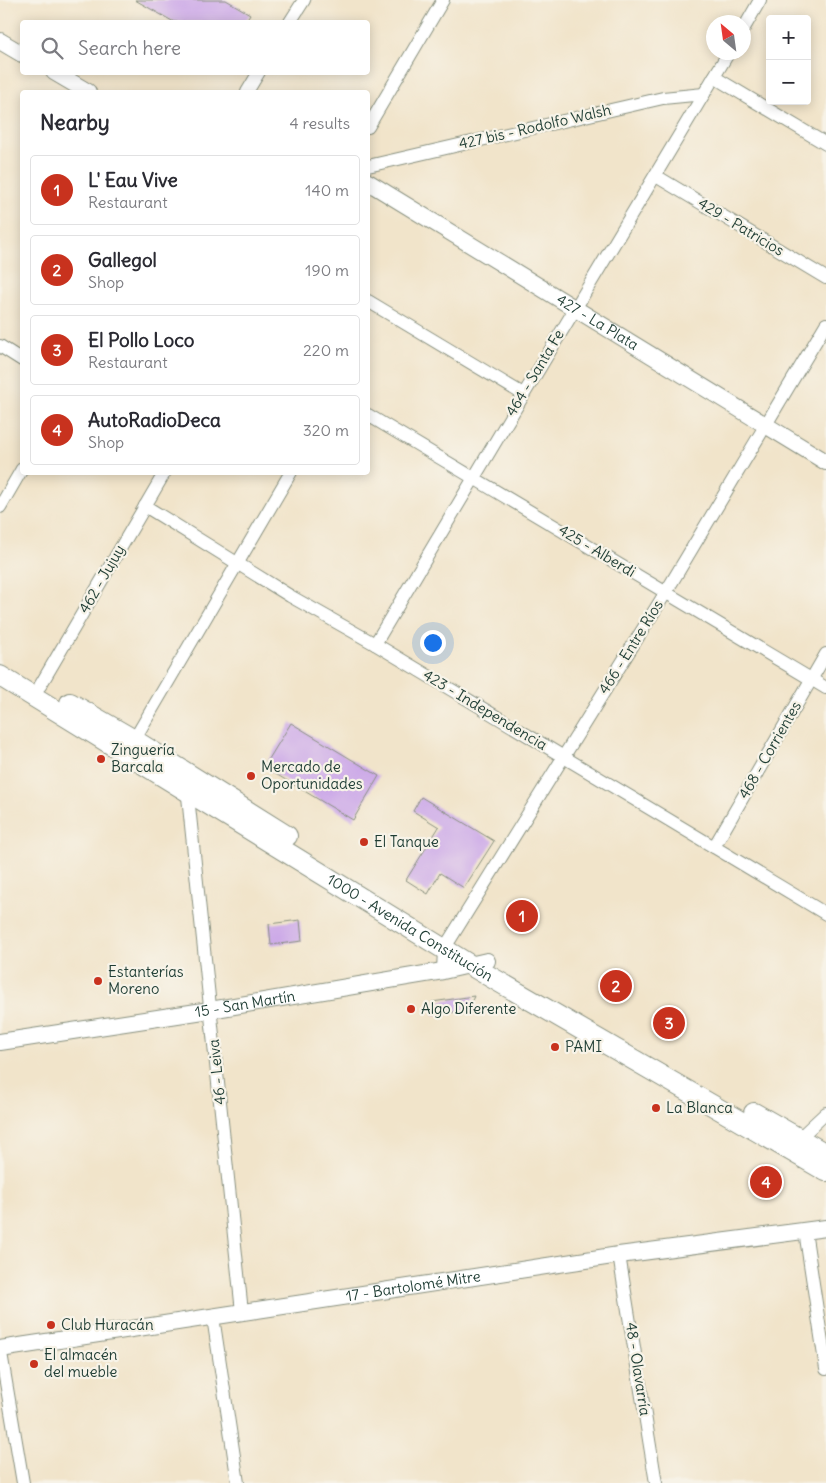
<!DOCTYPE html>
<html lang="en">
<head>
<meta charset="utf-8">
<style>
  :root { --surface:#fff; --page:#f7f7f7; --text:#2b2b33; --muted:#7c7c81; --line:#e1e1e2; --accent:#c8321e }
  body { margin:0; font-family:Delius,sans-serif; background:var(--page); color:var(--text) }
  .controls { position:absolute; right:15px; top:15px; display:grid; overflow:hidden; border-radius:5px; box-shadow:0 2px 12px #0003 }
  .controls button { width:45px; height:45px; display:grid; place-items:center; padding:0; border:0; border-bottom:1px solid var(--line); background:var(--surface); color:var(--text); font:25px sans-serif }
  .compass { position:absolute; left:706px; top:15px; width:45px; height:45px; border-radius:50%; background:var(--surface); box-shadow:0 2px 12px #0003; rotate:331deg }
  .you { position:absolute; left:432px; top:642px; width:18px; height:18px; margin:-12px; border:4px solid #fff; border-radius:50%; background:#1a73e8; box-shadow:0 0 0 8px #1a73e833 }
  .badge { display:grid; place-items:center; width:32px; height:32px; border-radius:50%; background:var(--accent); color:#fff; font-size:16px; font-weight:700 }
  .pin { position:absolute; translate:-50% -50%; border:2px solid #fff; box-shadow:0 1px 5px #0006 }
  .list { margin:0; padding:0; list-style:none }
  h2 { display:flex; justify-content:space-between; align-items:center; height:65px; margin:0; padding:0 20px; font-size:21px }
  h2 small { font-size:16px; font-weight:400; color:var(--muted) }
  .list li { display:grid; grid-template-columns:32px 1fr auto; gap:15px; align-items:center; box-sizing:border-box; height:70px; margin:0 10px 10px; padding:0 10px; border:1px solid var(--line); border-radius:5px }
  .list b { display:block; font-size:19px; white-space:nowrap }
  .list p { margin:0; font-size:16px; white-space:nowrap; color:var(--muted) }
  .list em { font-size:16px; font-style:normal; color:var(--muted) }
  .icon { flex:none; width:28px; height:28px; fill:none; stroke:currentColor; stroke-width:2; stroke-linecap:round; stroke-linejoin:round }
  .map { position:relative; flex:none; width:826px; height:1483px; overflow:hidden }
  .search { position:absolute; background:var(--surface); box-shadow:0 2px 12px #0003; left:20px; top:20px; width:350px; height:55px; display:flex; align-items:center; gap:12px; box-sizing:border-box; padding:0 18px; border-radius:5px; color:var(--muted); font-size:19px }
  .panel { position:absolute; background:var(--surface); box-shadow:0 2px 12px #0003; left:20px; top:90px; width:350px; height:385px; border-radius:5px }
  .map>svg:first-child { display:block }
</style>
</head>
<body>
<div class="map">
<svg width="826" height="1483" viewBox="0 0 826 1483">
  <rect width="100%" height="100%" fill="#f7f3e8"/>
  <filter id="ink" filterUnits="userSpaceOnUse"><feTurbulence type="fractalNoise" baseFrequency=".02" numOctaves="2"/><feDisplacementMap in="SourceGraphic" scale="10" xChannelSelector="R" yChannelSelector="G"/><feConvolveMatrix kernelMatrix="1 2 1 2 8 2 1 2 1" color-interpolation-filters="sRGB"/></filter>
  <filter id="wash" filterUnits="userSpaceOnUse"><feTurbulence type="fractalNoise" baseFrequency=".0096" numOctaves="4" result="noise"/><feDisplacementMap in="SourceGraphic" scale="20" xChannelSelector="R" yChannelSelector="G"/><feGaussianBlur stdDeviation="1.12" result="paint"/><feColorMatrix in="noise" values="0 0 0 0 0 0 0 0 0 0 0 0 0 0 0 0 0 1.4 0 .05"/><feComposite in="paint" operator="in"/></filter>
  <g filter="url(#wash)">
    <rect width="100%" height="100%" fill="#f1e4ca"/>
    <g id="blocks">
      <g fill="#cca9e8">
        <polygon points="135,0 226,0 250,14 245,22 174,22"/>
        <polygon points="291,723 379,776 353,820 264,767"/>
        <polygon points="421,797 494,841 464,888 440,873 428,894 406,880 439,827 413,811"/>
        <polygon points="300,920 302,941 271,945 269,924"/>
        <polygon points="474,996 468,1010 434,1015 432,1002"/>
      </g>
    </g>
  </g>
  <g filter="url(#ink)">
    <use href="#blocks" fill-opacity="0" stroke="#88907f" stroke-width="1"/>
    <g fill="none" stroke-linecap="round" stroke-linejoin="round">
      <defs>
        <g id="minor">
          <polyline points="290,22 304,0"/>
          <polyline points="744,28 760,0"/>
          <polyline points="714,77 826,144"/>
          <polyline points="247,92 259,72"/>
          <polyline points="368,127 443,0"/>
          <polyline points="368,166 663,98 704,94"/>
          <polyline points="656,176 826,278"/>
          <polyline points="368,301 523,394"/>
          <polyline points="0,346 22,360"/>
          <polyline points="368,415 826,688"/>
          <polyline points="145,506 290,596 375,644 826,914"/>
          <polyline points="0,507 22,469"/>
          <path d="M375 644C492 446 611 250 729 52"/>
          <polyline points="40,686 165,472"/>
          <polyline points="134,740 291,472"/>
          <polyline points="187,787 242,1312"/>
          <polyline points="714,847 826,654"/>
          <polyline points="443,971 444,949 666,592 826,324"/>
          <polyline points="794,1143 826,1113"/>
          <polyline points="805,1231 826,1369"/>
          <polyline points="619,1255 656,1483"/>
          <polyline points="213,1317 238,1483"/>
          <polyline points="0,1347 23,1483"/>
        </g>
        <g id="tertiary">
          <polyline points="0,41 22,54"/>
          <polyline points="54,72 88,92"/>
          <path id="s1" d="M368 182 826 462"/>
          <path id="s2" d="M0 1042 210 1010 443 971 487 961"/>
          <path id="s3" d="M0 1349 619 1255 826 1228"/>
        </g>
        <g id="primary">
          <path id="s4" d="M0 676 470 965 826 1171"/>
          <polyline points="70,703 134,740 287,836"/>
          <polyline points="754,1113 826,1154"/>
        </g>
      </defs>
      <use href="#minor" stroke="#88907f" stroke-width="14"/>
      <use href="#tertiary" stroke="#88907f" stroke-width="18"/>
      <use href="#primary" stroke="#88907f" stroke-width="22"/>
      <use href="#minor" stroke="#fff" stroke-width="12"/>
      <use href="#tertiary" stroke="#fff" stroke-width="16"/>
      <use href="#primary" stroke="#fff" stroke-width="20"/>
    </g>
  </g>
  <g fill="#c8321e" stroke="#f7f3e8" stroke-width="2">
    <circle cx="101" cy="759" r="5"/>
    <circle cx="251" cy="776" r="5"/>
    <circle cx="364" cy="842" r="5"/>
    <circle cx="98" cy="981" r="5"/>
    <circle cx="411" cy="1009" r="5"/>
    <circle cx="555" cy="1047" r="5"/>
    <circle cx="656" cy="1108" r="5"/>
    <circle cx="51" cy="1325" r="5"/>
    <circle cx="34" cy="1364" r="5"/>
  </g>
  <g text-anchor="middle" stroke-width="4.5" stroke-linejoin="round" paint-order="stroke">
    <g font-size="15" fill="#1f3d34" stroke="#f7f3e8">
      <text transform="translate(535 127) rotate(-13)" y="5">427 bis - Rodolfo Walsh</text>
      <text transform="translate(741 227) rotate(31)" y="5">429 - Patricios</text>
      <text dy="5" stroke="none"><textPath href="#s1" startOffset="269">427 - La Plata</textPath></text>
      <text transform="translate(535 373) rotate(-59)" y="5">464 - Santa Fe</text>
      <text transform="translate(597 551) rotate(31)" y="5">425 - Alberdi</text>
      <text transform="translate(102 579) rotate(-60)" y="5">462 - Jujuy</text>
      <text transform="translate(631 647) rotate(-58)" y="5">466 - Entre Ríos</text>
      <text transform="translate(485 710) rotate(31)" y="5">423 - Independencia</text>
      <text transform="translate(770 750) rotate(-60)" y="5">468 - Corrientes</text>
      <text dy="5" stroke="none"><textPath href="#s4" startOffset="481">1000 - Avenida Constitución</textPath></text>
      <text dy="5" stroke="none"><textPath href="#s2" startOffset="248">15 - San Martín</textPath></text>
      <text transform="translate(217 1072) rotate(-96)" y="5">46 - Leiva</text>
      <text dy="5" stroke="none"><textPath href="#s3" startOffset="418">17 - Bartolomé Mitre</textPath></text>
      <text transform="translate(638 1369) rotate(81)" y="5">48 - Olavarría</text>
    </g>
    <g font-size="15" fill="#1f3d34" stroke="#f7f3e8" text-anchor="start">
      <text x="111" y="755">Zinguería<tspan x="111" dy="17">Barcala</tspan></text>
      <text x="261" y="772">Mercado de<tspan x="261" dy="17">Oportunidades</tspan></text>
      <text x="374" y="847">El Tanque</text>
      <text x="108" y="977">Estanterías<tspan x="108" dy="17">Moreno</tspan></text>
      <text x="421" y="1014">Algo Diferente</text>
      <text x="565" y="1052">PAMI</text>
      <text x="666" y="1113">La Blanca</text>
      <text x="61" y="1330">Club Huracán</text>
      <text x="44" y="1360">El almacén<tspan x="44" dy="17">del mueble</tspan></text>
    </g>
  </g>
</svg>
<div class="controls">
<button>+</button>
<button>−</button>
</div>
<svg class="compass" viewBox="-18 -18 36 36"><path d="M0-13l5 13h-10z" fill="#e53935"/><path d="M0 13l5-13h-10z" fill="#7c7c81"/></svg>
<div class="you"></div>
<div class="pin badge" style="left:522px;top:916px">1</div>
<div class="pin badge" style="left:616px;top:986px">2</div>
<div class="pin badge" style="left:669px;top:1023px">3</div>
<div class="pin badge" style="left:766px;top:1182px">4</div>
<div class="search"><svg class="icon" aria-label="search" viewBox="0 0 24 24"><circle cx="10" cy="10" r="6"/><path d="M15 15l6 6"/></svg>Search here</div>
<section class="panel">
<h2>Nearby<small>4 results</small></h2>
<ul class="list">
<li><span class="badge">1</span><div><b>L' Eau Vive</b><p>Restaurant</p></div><em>140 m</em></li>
<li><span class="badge">2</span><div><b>Gallegol</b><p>Shop</p></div><em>190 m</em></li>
<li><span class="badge">3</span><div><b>El Pollo Loco</b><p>Restaurant</p></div><em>220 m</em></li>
<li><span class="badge">4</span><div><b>AutoRadioDeca</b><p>Shop</p></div><em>320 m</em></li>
</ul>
</section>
</div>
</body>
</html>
